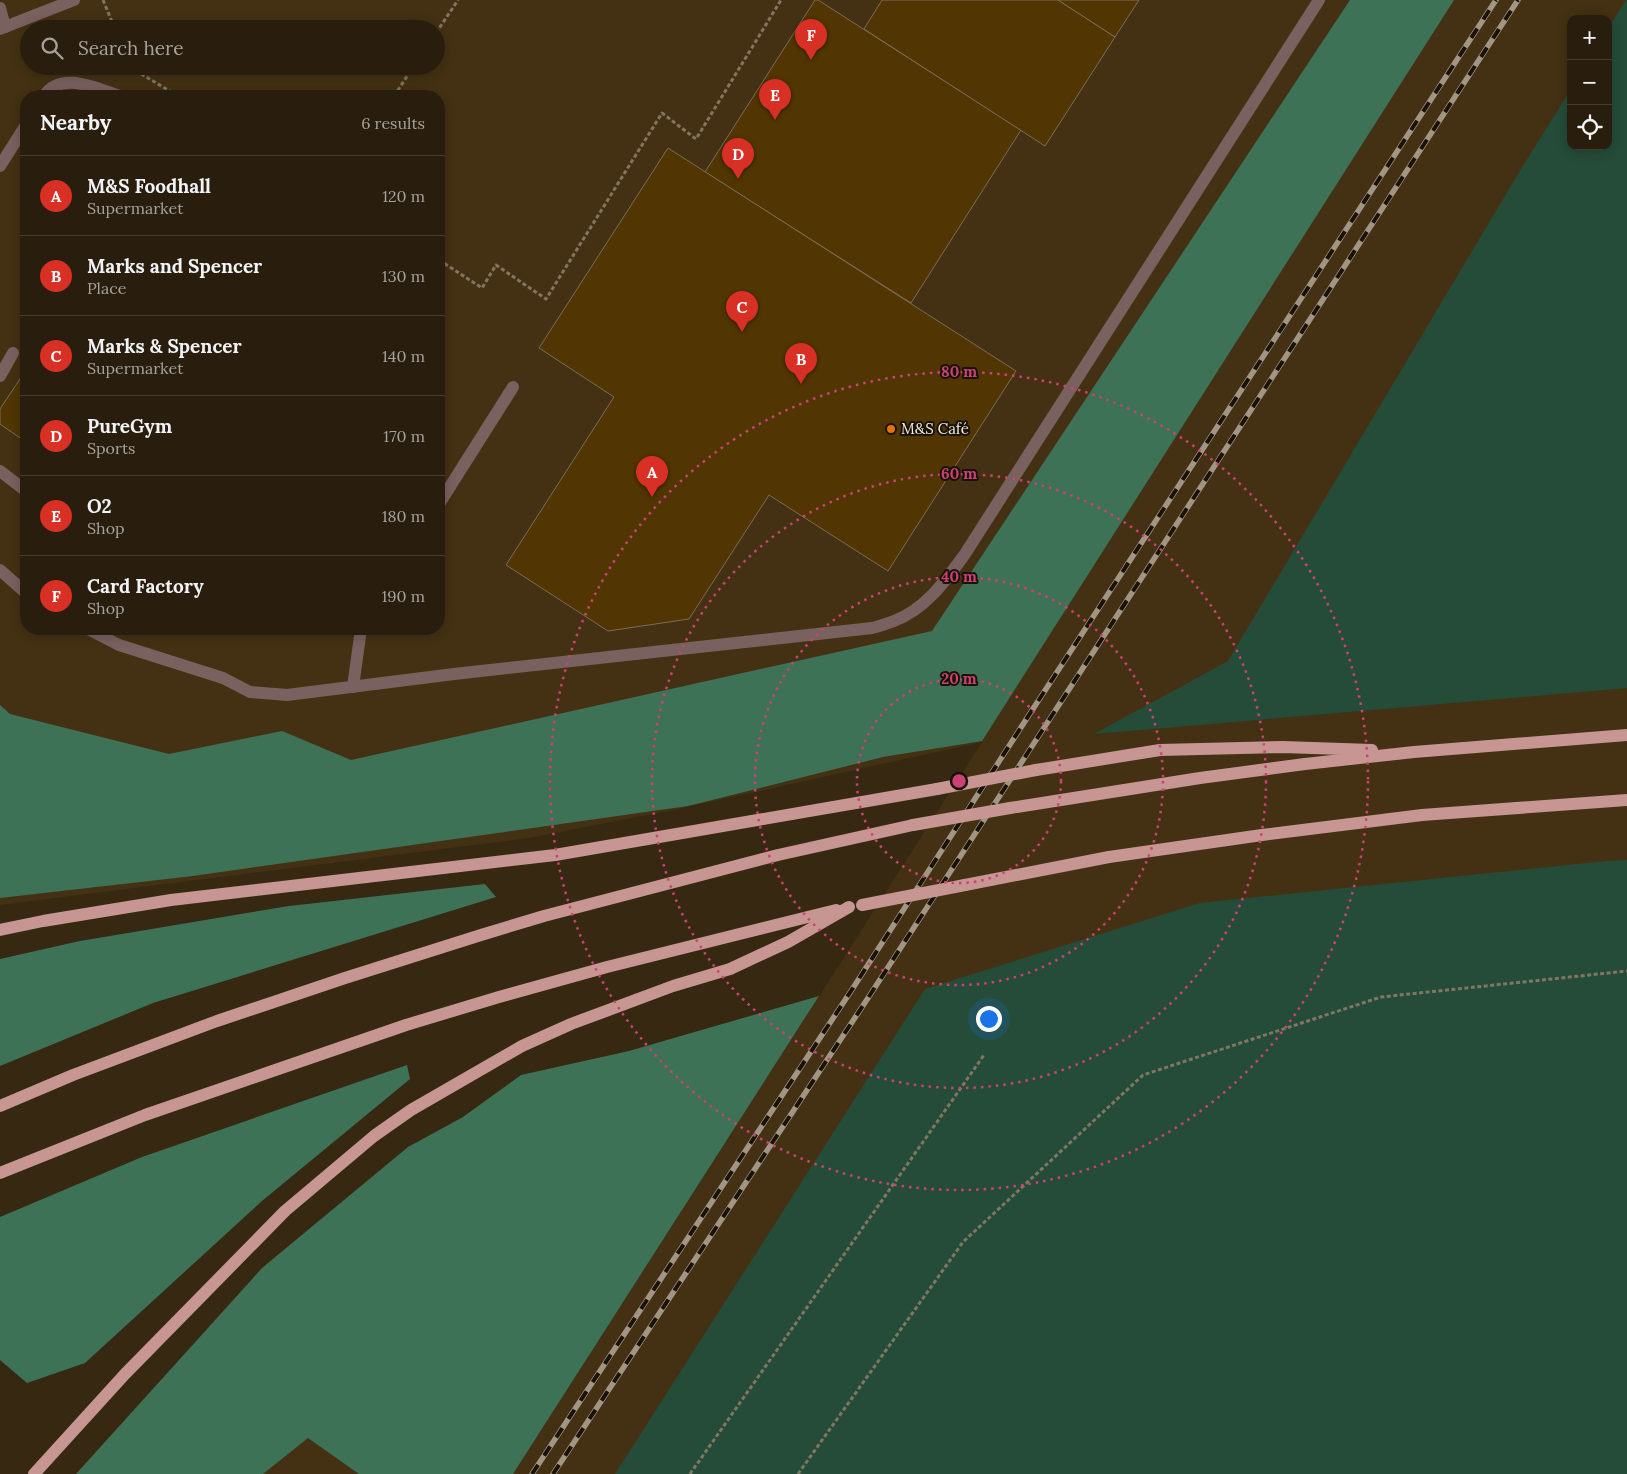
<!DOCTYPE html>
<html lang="en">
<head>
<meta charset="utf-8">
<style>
  :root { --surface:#291e0d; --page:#312716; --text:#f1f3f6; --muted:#a5a29d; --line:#453c2e; --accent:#d93025 }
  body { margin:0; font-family:Lora,serif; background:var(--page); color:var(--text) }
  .controls { position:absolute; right:15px; top:15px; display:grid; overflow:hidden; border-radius:10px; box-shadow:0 2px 12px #0003 }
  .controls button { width:45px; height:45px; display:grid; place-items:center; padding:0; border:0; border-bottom:1px solid var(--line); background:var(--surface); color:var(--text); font:25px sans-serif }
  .you { position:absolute; left:988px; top:1018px; width:18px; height:18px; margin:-12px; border:4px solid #fff; border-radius:50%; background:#1a73e8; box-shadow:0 0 0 8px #1a73e833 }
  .badge { display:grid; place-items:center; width:32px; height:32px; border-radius:50%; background:var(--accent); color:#fff; font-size:16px; font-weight:700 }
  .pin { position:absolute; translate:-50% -41px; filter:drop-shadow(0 1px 2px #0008) }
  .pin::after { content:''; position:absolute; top:26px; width:18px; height:15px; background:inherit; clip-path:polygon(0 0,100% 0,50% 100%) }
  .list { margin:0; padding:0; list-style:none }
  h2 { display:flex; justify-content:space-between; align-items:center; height:65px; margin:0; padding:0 20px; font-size:21px }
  h2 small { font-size:16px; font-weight:400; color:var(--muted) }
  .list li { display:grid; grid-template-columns:32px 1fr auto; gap:15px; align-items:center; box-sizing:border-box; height:80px; padding:0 20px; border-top:1px solid var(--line) }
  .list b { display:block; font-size:19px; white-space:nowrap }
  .list p { margin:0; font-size:16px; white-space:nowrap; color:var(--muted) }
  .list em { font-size:16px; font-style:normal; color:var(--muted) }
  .icon { flex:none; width:28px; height:28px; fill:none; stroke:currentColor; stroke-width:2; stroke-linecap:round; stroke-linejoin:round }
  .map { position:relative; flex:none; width:1627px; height:1474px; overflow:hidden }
  .search { position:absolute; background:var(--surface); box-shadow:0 2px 12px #0003; left:20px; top:20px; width:425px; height:55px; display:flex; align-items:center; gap:12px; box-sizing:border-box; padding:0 18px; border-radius:28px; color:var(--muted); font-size:19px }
  .panel { position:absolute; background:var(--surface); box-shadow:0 2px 12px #0003; left:20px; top:90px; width:425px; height:545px; border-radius:20px }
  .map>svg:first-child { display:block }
</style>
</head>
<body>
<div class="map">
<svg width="1627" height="1474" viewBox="0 0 1627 1474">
  <rect width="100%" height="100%" fill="#372811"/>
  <g fill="#443113" fill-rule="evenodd">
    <path d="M0 0H1627V1474H513L982 742 673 810 529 838 0 905ZM1571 19H1608V146H1571ZM29 29H436V66H29ZM26 96H439V629H26Z"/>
    <polygon points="308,1437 359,1474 263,1474"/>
  </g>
  <g fill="#254c38">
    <polygon points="1626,0 1627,0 1627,688 1094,734 1228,661 1521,169 1571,89 1571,146 1608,146 1608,28"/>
    <polygon points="1627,860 1627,1474 615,1474 925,989 1200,903 1607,861"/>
  </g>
  <g fill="#3e7257">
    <polygon points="1350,0 1454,0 982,741 883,757 688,806 193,876 0,898 0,705 10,714 169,754 282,731 351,760 932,631"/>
    <polygon points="485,884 496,897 153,1003 0,1066 0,959 80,941 289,906"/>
    <polygon points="819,996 513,1474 359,1474 308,1438 263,1474 76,1474 262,1268 408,1147 463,1117 521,1075 629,1051"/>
    <polygon points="407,1065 410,1079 262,1201 85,1363 27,1383 0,1360 0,1217 142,1157"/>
  </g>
  <g fill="#513604" stroke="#7d6d54">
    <polygon points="815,0 818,0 1021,130 911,303 705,172"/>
    <polygon points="882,0 1058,0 1115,37 1045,146 864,29"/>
    <polygon points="1058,0 1139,0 1115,37"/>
    <polygon points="668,148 1016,371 888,571 769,495 689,619 608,631 506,565 614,397 539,348"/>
    <polygon points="26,370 26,442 0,424 0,409"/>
  </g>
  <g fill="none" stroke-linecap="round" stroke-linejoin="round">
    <g stroke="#827662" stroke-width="3" stroke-dasharray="4 2.5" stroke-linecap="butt">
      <polyline points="103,0 115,29"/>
      <polyline points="436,33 458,0"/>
      <polyline points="131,66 133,69 178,96"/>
      <polyline points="394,96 414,66"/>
      <polyline points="439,260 482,288 496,265 546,299 662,113 696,139 781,0"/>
      <polyline points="690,1474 984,1055"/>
      <polyline points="798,1474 963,1242 1143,1075 1381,997 1627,971"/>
    </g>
    <g stroke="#79615f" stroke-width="12">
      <polyline points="0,8 5,27"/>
      <path d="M44 96C61 70 97 89 120 96"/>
      <polyline points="0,166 26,125"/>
      <polyline points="0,376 13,353"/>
      <polyline points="0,471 26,491"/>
      <polyline points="439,504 513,387"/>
      <polyline points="0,570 26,593"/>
      <path d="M88 629 119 645 223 678 250 692 287 695 454 674 872 628C879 626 887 624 894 621 926 609 946 580 965 554L1319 0"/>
      <polyline points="353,687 361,629"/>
    </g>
    <polyline stroke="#79615f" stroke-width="12" points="0,29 74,0"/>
    <g stroke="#c79592" stroke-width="12">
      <polyline points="1036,770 1160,750 1283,747 1372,750"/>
      <polyline points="1010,808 1200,778 1305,764 1414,752 1627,735"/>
      <polyline points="965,885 1109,857 1262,835 1422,815 1627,800"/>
      <polyline points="0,930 43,921 171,900 555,855 937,789"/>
      <polyline points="0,1106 73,1075 217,1021 345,978 481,935 544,916 778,855 913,825"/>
      <polyline points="0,1173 145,1115 406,1025 499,997 607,967 836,910"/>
      <polyline points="34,1474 125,1374 285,1211 374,1136 411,1110 522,1046 571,1024 673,986 730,969 788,942 849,907"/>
    </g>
    <defs>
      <g id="rail">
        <polyline points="532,1474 853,988 1029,715 1496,0"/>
        <polyline points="553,1474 868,998 1518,0"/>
      </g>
    </defs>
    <use href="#rail" stroke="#a19583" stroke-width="5.5"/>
    <use href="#rail" stroke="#191209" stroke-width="4" stroke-dasharray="11" stroke-linecap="butt"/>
    <g stroke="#c79592" stroke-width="12">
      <polyline points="937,789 1036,770"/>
      <polyline points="913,825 1010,808"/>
      <polyline points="862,905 965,885"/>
    </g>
  </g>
  <g fill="none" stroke="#cc4275" stroke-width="2.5" stroke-dasharray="2.5 5">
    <circle cx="959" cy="781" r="102"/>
    <circle cx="959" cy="781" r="204"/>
    <circle cx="959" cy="781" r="307"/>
    <circle cx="959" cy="781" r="409"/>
  </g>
  <circle fill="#e8710a" stroke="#191209" stroke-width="2" cx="891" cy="429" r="5"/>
  <g text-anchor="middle" stroke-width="4" stroke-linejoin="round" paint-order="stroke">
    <g font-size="15" fill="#f4ebdd" stroke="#191209" text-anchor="start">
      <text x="901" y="434">M&amp;S Café</text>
    </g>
  </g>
  <circle cx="959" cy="781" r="8" fill="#cc4275" stroke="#191209" stroke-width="2.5"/>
  <g font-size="15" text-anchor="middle" font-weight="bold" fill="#cc4275" stroke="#191209" stroke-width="4" stroke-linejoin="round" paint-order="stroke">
    <text x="959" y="377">80 m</text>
    <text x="959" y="479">60 m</text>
    <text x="959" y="582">40 m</text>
    <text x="959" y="684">20 m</text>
  </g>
</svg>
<div class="controls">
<button>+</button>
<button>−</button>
<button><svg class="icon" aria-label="locate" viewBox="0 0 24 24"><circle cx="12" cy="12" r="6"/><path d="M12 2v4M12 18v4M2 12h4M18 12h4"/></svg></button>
</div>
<div class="you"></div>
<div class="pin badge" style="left:652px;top:497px">A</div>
<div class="pin badge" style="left:801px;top:384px">B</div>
<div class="pin badge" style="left:742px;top:332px">C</div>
<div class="pin badge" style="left:738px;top:179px">D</div>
<div class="pin badge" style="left:775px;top:120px">E</div>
<div class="pin badge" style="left:811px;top:60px">F</div>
<div class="search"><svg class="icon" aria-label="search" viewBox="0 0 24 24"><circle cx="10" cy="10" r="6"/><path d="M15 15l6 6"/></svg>Search here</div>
<section class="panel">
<h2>Nearby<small>6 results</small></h2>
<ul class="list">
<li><span class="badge">A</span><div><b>M&amp;S Foodhall</b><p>Supermarket</p></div><em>120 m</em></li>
<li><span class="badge">B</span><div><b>Marks and Spencer</b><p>Place</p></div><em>130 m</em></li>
<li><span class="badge">C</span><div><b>Marks &amp; Spencer</b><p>Supermarket</p></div><em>140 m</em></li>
<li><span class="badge">D</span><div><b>PureGym</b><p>Sports</p></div><em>170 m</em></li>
<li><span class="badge">E</span><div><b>O2</b><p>Shop</p></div><em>180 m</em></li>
<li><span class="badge">F</span><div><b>Card Factory</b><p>Shop</p></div><em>190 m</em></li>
</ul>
</section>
</div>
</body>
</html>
